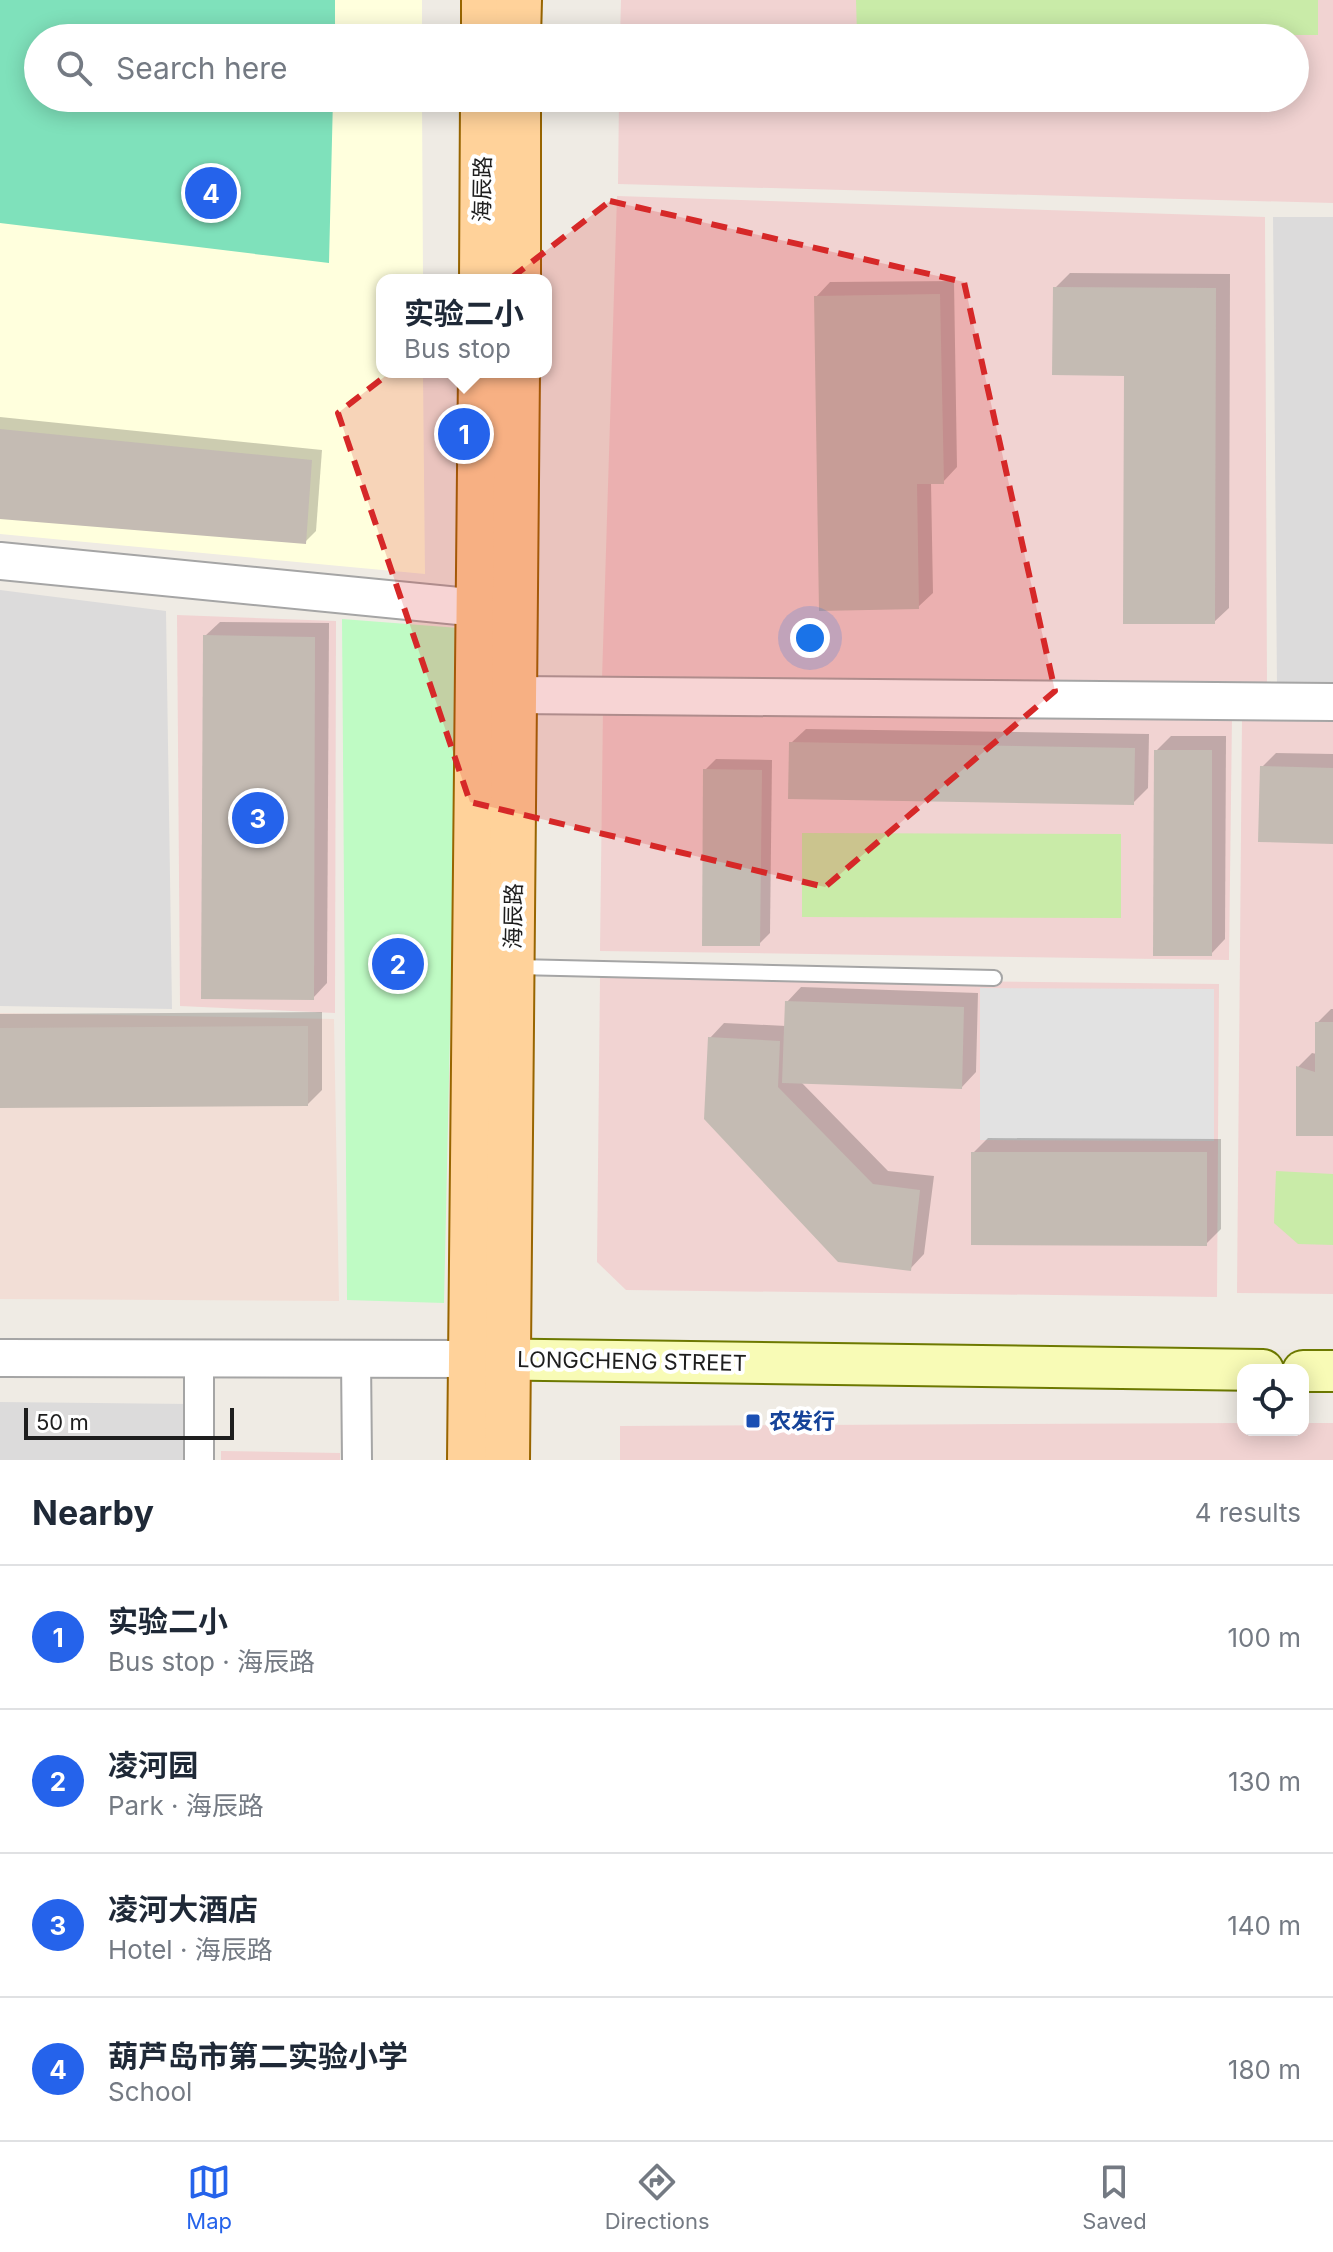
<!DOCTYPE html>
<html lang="en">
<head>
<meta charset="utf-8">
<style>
  :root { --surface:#fff; --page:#f2f2f3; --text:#1f2937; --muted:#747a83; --line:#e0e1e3; --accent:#2563eb }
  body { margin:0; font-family:Inter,"Noto Sans SC",sans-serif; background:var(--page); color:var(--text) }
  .controls { position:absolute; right:24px; bottom:24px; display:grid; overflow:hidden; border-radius:16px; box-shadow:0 4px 20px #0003 }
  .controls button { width:72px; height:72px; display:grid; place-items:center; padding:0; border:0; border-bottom:2px solid var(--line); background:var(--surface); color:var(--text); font:40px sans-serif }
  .scale { position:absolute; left:24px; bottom:20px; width:210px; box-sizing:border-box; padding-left:8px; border:4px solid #1e1e1e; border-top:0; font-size:22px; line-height:28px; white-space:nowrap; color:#1e1e1e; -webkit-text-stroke:6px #fff; paint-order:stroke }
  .you { position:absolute; left:810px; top:638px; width:28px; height:28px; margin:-20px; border:6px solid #fff; border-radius:50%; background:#1a73e8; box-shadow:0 0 0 12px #1a73e833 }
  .badge { display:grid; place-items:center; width:52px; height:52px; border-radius:50%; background:var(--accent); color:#fff; font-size:26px; font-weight:700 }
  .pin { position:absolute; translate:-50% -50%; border:4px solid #fff; box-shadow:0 2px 8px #0006 }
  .popup { position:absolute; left:376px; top:274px; width:176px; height:104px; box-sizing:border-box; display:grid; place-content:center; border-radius:16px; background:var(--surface); filter:drop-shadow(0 2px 6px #0005); font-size:26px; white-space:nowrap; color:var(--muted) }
  .popup b { font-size:30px; color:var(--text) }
  .popup::after { content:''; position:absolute; left:50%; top:100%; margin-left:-16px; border:16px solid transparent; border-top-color:var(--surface) }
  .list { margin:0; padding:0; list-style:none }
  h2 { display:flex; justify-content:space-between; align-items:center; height:104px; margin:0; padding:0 32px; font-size:34px }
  h2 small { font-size:26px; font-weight:400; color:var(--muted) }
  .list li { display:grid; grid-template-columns:52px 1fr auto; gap:24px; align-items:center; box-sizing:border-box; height:144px; padding:0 32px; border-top:2px solid var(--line) }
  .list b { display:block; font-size:30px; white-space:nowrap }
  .list p { margin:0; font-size:26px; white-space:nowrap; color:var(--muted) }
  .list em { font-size:26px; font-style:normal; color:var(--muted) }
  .icon { flex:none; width:44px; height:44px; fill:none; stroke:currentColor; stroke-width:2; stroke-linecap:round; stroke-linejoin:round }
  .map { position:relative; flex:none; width:1333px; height:1460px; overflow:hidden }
  .search { position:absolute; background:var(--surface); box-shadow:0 4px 20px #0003; left:24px; right:24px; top:24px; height:88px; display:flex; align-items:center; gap:20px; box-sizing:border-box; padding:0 28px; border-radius:44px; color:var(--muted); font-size:30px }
  .sheet { height:680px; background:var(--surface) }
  nav { display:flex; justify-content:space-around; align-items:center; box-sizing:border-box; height:112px; border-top:2px solid var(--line); background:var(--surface); font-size:22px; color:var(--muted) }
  nav a { display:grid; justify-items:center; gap:4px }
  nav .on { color:var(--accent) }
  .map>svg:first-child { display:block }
</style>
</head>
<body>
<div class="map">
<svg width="1333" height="1460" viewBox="0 0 1333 1460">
  <rect width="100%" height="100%" fill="#efebe4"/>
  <g fill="#dcdbdb">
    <polygon points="1273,217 1333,217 1333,687 1277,687"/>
    <polygon points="0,590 166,611 172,1009 0,1006"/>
    <polygon points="0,1402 190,1404 190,1460 0,1460"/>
  </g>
  <g fill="#f1d3d2">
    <polygon points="621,0 1333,0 1333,203 618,184 619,98 1295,98 1295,38 620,38"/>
    <polygon points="617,196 1265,217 1267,686 602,679"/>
    <polygon points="177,615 336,621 335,1013 180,1006"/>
    <polygon points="603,707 1232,717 1229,960 600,951"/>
    <polygon points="1242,718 1333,719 1333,1294 1237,1293"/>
    <polygon points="600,977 1219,984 1217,1297 626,1290 597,1262"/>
    <polygon points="1243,1423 1243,1430 1303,1430 1303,1423 1333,1423 1333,1460 620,1460 620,1426"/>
    <polygon points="221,1451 340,1453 340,1460 221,1460"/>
  </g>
  <polygon fill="#ffd" points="0,0 422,0 422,38 38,38 38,98 422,98 423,280 382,280 382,372 423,372 425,574 0,534"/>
  <polygon fill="#f2ded6" points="0,1013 334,1019 339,1301 0,1299"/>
  <g fill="#c9eba8">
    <polygon points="856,0 1318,0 1318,35 857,34"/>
    <polygon points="802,833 1121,834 1121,918 802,917"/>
    <polygon points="1276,1171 1333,1174 1333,1245 1298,1244 1274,1223"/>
  </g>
  <polygon fill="#bffbc4" points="342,619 459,628 444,1303 347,1300"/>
  <polygon fill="#7fe1bb" points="0,0 335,0 335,38 38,38 38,98 333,98 329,263 0,223"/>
  <polygon fill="#e2e2e2" points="980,988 1214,989 1214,1141 980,1140"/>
  <g fill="#0003">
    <polygon points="1070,273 1230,274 1229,608 1214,622 1126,374 1055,288"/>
    <polygon points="954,281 957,467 943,482 931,482 933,593 918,607 816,297 830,282"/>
    <polygon points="0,417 322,450 316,531 305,542 0,517"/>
    <polygon points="220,622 329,623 327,983 313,998 205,636"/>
    <polygon points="806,729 1149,734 1148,788 1133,803 791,743"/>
    <polygon points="1171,736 1226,736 1225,939 1211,954 1156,751"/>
    <polygon points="1276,753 1333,754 1333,842 1262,767"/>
    <polygon points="716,759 772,760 770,933 759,944 705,770"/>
    <polygon points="801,987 978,993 976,1072 962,1087 801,1082 888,1171 934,1176 924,1254 910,1269 710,1038 724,1023 786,1026 787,1002"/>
    <polygon points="1331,1009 1333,1009 1333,1134 1298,1067 1312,1053 1317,1054 1317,1023"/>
    <polygon points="322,1012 322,1090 308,1104 0,1106 0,1014"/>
    <polygon points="988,1138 1221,1139 1221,1229 1206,1244 973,1153"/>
  </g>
  <g fill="#c4bbb3">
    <polygon points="1053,287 1216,288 1215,624 1123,624 1124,376 1052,375"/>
    <polygon points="940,294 944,484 917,484 919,609 819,611 814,296"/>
    <polygon points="0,429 312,460 306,544 0,519"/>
    <polygon points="203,635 315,637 314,1000 201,999"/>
    <polygon points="789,742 1135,748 1134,805 788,799"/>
    <polygon points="1154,750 1212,750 1212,956 1153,956"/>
    <polygon points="1260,766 1333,768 1333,844 1258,842"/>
    <polygon points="703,769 762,770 760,946 702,946"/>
    <polygon points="785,1001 964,1007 962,1089 782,1083"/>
    <polygon points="1315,1022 1333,1022 1333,1136 1296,1136 1296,1066 1315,1072"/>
    <polygon points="308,1026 308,1106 0,1108 0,1028"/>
    <polygon points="708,1037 780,1041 778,1087 873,1184 920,1190 911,1271 838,1262 704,1119"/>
    <polygon points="971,1152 1207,1152 1207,1246 971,1245"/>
  </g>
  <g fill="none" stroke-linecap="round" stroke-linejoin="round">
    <defs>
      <polyline id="service" points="517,967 994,978"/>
      <g id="minor">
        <polyline points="356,1359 357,1460"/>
        <polyline points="199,1460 199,1358"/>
      </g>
      <g id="tertiary">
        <polyline points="0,561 479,608"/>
        <polyline points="516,695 1333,702"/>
        <polyline points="0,1358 471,1359"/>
      </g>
      <g id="secondary">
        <polyline points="475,1359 1263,1370"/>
        <polyline points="1303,1371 1333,1371"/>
      </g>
      <g id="primary">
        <polyline points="484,38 484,0"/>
        <polyline points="518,38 519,0"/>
        <polyline points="482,280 483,98"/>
        <polyline points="518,280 518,98"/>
        <polyline points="470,1460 481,372"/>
        <polyline points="507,1460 517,372"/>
      </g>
    </defs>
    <use href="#service" stroke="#a5a5a5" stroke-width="18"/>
    <use href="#minor" stroke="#a5a5a5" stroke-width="32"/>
    <use href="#tertiary" stroke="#a5a5a5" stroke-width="40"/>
    <use href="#secondary" stroke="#6d7901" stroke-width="44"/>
    <use href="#primary" stroke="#986500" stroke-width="48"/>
    <use href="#service" stroke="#fff" stroke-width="14"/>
    <use href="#minor" stroke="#fff" stroke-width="28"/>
    <use href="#tertiary" stroke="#fff" stroke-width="36"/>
    <use href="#secondary" stroke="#f8fbb6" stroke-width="40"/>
    <use href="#primary" stroke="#ffd29a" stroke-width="44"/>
  </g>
  <path fill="#d62828" fill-opacity="0.2" stroke="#d62828" stroke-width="6" stroke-dasharray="16 10" stroke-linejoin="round" d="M610 201 964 282 1055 691 825 887 470 802 338 413Z"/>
  <rect fill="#1a4fb4" stroke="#fff" stroke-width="3" x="745" y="1413" width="16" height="16" rx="4"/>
  <g text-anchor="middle" stroke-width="8" stroke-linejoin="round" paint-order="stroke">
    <g font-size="22" fill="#1e1e1e" stroke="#fff">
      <text transform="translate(482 189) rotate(-89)" y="8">海辰路</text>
      <text transform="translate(513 916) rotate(-89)" y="8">海辰路</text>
      <text transform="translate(632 1361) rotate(1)" y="8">LONGCHENG STREET</text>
    </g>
    <g font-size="22" font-weight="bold" fill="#164399" stroke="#fff" text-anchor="start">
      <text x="769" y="1429">农发行</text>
    </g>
  </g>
</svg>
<div class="controls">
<button><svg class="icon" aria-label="locate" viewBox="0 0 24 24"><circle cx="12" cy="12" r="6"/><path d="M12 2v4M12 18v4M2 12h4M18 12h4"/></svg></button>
</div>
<div class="scale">50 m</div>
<div class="you"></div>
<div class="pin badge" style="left:464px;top:434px">1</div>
<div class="popup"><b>实验二小</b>Bus stop</div>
<div class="pin badge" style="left:398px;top:964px">2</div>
<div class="pin badge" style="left:258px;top:818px">3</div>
<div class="pin badge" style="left:211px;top:193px">4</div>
<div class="search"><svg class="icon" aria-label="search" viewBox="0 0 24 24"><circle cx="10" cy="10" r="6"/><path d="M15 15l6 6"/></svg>Search here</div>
</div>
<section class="sheet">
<h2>Nearby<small>4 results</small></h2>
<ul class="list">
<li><span class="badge">1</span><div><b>实验二小</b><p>Bus stop · 海辰路</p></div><em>100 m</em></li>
<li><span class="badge">2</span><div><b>凌河园</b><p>Park · 海辰路</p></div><em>130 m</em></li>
<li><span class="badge">3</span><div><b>凌河大酒店</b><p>Hotel · 海辰路</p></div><em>140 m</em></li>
<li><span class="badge">4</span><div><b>葫芦岛市第二实验小学</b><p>School</p></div><em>180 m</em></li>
</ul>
</section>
<nav>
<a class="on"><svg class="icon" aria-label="map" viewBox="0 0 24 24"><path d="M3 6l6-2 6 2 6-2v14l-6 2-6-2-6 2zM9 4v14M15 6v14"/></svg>Map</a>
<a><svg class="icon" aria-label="directions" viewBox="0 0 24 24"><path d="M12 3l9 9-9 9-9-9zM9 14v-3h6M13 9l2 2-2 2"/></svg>Directions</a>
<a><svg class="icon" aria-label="saved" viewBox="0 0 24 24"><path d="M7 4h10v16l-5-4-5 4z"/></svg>Saved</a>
</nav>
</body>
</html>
